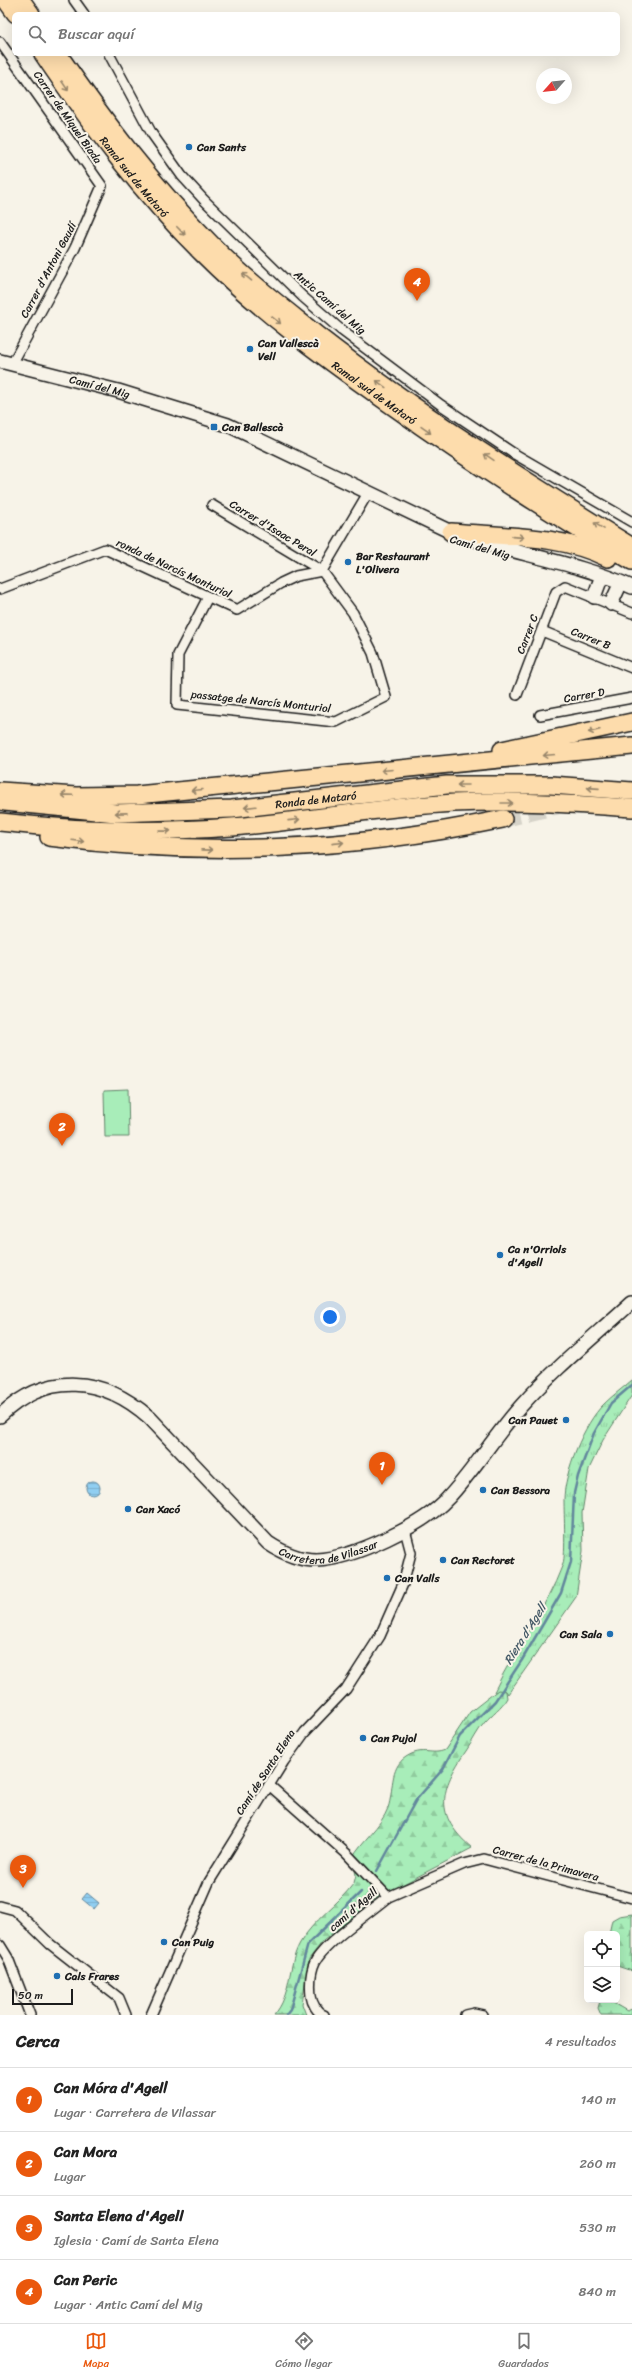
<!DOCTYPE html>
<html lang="es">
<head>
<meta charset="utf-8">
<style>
  :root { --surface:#fff; --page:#f2f2f2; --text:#222; --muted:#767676; --line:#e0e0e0; --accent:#ea580c }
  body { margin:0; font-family:Sriracha,sans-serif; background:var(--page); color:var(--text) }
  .controls { position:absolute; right:12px; bottom:12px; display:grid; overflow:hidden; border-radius:6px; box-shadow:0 4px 16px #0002 }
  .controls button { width:36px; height:36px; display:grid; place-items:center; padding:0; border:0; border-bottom:1px solid var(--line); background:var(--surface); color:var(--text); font:20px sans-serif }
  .compass { position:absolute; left:536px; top:68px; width:36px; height:36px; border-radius:50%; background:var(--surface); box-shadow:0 4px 16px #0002; rotate:243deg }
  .scale { position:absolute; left:12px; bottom:10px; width:61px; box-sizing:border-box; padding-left:4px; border:2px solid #1c1c1c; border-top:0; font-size:11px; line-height:14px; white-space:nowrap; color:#1c1c1c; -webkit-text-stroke:3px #f7f3e8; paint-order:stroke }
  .you { position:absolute; left:330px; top:1317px; width:14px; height:14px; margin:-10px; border:3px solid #fff; border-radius:50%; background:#1a73e8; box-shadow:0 0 0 6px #1a73e833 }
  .badge { display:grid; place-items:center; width:26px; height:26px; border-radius:50%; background:var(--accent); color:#fff; font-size:13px; font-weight:700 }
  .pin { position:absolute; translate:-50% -33px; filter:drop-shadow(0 1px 2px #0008) }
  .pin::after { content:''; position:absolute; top:21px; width:14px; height:12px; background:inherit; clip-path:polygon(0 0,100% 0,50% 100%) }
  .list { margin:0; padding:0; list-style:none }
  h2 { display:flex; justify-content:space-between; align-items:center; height:52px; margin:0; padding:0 16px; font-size:17px }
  h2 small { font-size:13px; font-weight:400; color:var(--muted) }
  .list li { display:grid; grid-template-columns:26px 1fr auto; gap:12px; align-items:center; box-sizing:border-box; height:64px; padding:0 16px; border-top:1px solid var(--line) }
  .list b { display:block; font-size:15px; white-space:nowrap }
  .list p { margin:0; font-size:13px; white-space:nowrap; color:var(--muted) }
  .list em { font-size:13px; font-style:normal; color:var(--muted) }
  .icon { flex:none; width:22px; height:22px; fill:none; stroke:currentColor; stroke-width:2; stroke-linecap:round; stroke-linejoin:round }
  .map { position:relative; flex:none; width:632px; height:2015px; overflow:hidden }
  .search { position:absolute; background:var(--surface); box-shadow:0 4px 16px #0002; left:12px; right:12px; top:12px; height:44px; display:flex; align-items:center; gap:10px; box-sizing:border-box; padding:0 14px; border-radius:6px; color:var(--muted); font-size:15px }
  .sheet { height:308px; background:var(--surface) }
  nav { display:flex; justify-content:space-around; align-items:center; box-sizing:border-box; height:56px; border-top:1px solid var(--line); background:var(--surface); font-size:11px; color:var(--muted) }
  nav a { display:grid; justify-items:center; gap:2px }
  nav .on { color:var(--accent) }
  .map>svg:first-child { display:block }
</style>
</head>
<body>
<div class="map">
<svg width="632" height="2015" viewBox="0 0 632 2015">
  <defs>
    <pattern id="grass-tufts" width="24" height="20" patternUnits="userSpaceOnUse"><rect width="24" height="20" fill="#a8edb9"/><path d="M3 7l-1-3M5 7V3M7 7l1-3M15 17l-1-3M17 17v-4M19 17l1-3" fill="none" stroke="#90cb9e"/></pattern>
    <pattern id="forest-firs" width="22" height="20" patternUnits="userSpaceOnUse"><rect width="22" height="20" fill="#a8edb9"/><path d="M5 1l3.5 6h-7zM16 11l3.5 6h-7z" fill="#90cb9e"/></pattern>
    <pattern id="water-rules" width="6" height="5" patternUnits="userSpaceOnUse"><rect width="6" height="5" fill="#90cef1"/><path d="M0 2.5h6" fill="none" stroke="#7cb0ce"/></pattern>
  </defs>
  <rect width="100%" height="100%" fill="#f7f3e8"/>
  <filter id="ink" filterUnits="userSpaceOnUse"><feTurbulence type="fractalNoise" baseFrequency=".025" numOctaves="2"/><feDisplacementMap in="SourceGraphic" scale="8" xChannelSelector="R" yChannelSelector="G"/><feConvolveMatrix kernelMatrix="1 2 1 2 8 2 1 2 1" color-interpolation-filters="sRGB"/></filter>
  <g filter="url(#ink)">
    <path fill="url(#grass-tufts)" stroke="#62846a" d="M632 1380V1395L603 1440 589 1469 582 1513 583 1551 576 1597 508 1694 506 1691 494 1692C515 1647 545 1612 563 1564 566 1553 564 1514 564 1500 564 1473 584 1423 604 1404 613 1395 623 1388 632 1380Z"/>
    <g fill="url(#forest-firs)" stroke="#62846a">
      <path d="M498 1690 506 1691 507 1698C502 1707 492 1714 485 1722 477 1731 473 1741 466 1751 440 1789 433 1815 472 1848L375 1899 323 1941 309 1959 302 2004 306 2015H274C292 1995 287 1966 300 1943 313 1920 338 1905 354 1883L356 1875 352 1858C361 1841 381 1827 388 1808 394 1791 389 1768 406 1757 423 1746 432 1756 445 1750L470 1712Z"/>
      <polygon points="632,1914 632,1971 617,1966 617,1934 609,1934 612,1920 619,1916"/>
      <polygon points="608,2000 627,2011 632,2009 632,2015 601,2015 598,2008 600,2001"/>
    </g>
    <polygon fill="#a8edb9" stroke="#62846a" points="128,1089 129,1137 105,1137 104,1090"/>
    <g fill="url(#water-rules)" stroke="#62879c">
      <circle cx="93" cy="1488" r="7"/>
      <polygon points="87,1893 99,1903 94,1909 82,1899"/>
    </g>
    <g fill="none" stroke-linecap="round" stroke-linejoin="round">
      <g stroke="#62879c" stroke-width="2.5">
        <polyline points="377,1871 416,1800 443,1769 460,1736 495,1701 522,1660 561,1593 571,1562 574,1493 578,1476 594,1433 611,1403 632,1385"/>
        <polyline points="286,2015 290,2010 308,1944 361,1892"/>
      </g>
      <polyline stroke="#d6d3c9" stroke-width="17" stroke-dasharray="17 8" stroke-linecap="butt" points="503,819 557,806"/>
      <defs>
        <g id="street">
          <polyline points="74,0 84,14"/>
          <polyline points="0,42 102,186 75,248 12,364"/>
          <polyline points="109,54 152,134 182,176 204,200 303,297 341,330 441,405 513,453 632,522"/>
          <polyline points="0,589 105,549 237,610 281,583 296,576 322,571 365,498"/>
          <polyline points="208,597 178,655 177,705 336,722 386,697 373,653 353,613 322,571 212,505"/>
          <polyline points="542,631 632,668"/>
          <polyline points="517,695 556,592 565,586 632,613"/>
          <polyline points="540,715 632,698"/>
          <path d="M269 1785 347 1854 388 1897C370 1912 325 1943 315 1962 310 1972 310 1986 311 1996 312 2003 317 2013 324 2015"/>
          <polyline points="388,1897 464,1864 484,1859 632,1898"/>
          <polyline points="0,1906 15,1910 50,1944 119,1998 126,2015"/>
          <polyline points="0,1945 8,1958 30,2015"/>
          <polyline points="151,2015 209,1882 284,1761 305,1732 346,1689 380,1636 403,1584 411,1553 405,1530"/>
          <polyline points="465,2015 474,2013 483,2015"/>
        </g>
        <g id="secondary">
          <path id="s1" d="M0 361 118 391 228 425 451 532C511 554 574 561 632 587"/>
          <polyline points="594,597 600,581"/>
          <polyline points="611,604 618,589"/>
          <path id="s2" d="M0 1416C47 1371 103 1376 150 1418L268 1543C283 1553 298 1560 316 1560 352 1559 424 1525 448 1498 475 1469 495 1435 521 1406 555 1368 595 1336 632 1302"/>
        </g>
        <g id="highway">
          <polyline points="6,0 16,14"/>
          <polyline points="21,0 31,14"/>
          <path id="s3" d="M43 54C91 125 142 194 203 254 259 310 323 357 387 402 467 459 548 512 632 561"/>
          <path d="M58 54C105 122 154 187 212 245 244 278 281 306 317 335 417 413 524 480 632 547"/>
          <path d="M451 532C505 537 559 534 608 558"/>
          <polyline points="502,750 632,722"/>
          <polyline points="0,791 76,796 137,795 632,746"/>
          <path id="s4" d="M5 802 116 813 232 809 447 785H551L632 791"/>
          <path d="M0 822C77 831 155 833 232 827 306 821 380 807 454 803 513 800 573 804 632 808"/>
          <path d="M49 837C204 857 350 851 503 819"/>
        </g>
      </defs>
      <use href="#street" stroke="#1c1c1c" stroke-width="12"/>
      <use href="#secondary" stroke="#1c1c1c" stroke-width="16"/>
      <use href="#highway" stroke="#1c1c1c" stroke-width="20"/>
      <use href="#street" stroke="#f7f3e8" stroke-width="9"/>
      <use href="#secondary" stroke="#f7f3e8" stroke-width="13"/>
      <use href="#highway" stroke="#fddcac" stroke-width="17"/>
    </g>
    <defs><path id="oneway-shaft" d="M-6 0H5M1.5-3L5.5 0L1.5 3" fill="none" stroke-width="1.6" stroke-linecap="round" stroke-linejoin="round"/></defs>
    <g stroke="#98866b">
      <use href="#oneway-shaft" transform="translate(65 86) rotate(56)"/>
      <use href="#oneway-shaft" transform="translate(181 231) rotate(46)"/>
      <use href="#oneway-shaft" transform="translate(247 277) rotate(-140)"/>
      <use href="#oneway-shaft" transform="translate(276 320) rotate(38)"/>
      <use href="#oneway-shaft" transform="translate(381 384) rotate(-144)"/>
      <use href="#oneway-shaft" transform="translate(426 430) rotate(35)"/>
      <use href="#oneway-shaft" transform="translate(489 457) rotate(-146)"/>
      <use href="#oneway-shaft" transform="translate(599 526) rotate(-148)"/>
      <use href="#oneway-shaft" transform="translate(518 537) rotate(4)"/>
      <use href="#oneway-shaft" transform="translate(594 731) rotate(167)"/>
      <use href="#oneway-shaft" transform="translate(549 755) rotate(175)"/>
      <use href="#oneway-shaft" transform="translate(387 770) rotate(175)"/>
      <use href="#oneway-shaft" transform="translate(463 785) rotate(-180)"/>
      <use href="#oneway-shaft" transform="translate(593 788) rotate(-176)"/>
      <use href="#oneway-shaft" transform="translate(197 790) rotate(175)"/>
      <use href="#oneway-shaft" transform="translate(67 795) rotate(-178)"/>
      <use href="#oneway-shaft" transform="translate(507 803)"/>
      <use href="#oneway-shaft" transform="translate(250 807) rotate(173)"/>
      <use href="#oneway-shaft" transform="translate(121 813) rotate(179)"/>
      <use href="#oneway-shaft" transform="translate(294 820) rotate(-6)"/>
      <use href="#oneway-shaft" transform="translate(165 831) rotate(-1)"/>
      <use href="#oneway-shaft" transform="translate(78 841) rotate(7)"/>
      <use href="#oneway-shaft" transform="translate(338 843) rotate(-6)"/>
      <use href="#oneway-shaft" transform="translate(207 850) rotate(1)"/>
    </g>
  </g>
  <g fill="#1f6fb2" stroke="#f7f3e8" stroke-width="1.5">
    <circle cx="189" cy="147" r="4"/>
    <circle cx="250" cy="349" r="4"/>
    <rect x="210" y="423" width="8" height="8" rx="2"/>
    <circle cx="348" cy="562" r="4"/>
    <circle cx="500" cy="1255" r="4"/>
    <circle cx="566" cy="1420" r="4"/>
    <circle cx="483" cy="1490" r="4"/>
    <circle cx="128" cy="1509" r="4"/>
    <circle cx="443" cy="1560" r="4"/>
    <circle cx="387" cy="1578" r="4"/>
    <circle cx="610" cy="1634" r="4"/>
    <circle cx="363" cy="1738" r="4"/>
    <circle cx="164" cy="1942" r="4"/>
    <circle cx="57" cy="1976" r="4"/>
  </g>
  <g text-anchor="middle" stroke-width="4" stroke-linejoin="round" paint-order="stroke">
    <g font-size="11" fill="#1c1c1c" stroke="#f7f3e8">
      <text transform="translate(68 117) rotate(55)" y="4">Carrer de Miquel Biada</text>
      <text dy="4" stroke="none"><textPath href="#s3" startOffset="153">Ramal sud de Mataró</textPath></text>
      <text transform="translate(48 270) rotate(-62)" y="4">Carrer d'Antoni Gaudí</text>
      <text transform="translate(330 302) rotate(41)" y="4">Antic Camí del Mig</text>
      <text dy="4" stroke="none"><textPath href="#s1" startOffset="103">Camí del Mig</textPath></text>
      <text dy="4" stroke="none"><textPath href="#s3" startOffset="477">Ramal sud de Mataró</textPath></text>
      <text transform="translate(273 528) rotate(31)" y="4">Carrer d'Isaac Peral</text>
      <text transform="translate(480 547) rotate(16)" y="4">Camí del Mig</text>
      <text transform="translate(174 568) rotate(25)" y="4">ronda de Narcís Monturiol</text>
      <text transform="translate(527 634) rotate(-69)" y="4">Carrer C</text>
      <text transform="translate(591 638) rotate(22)" y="4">Carrer B</text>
      <text transform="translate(584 695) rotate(-10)" y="4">Carrer D</text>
      <text transform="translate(261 701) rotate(6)" y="4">passatge de Narcís Monturiol</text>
      <text dy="4" stroke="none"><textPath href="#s4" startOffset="312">Ronda de Mataró</textPath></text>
      <text dy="4" stroke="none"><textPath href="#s2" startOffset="404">Carretera de Vilassar</textPath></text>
      <text transform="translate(265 1772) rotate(-57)" y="4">Camí de Santa Elena</text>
      <text transform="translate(546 1863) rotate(15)" y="4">Carrer de la Primavera</text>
      <text transform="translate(353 1909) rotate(-41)" y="4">camí d'Agell</text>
    </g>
    <g font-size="11" font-weight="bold" fill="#1c1c1c" stroke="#f7f3e8" text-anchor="start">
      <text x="197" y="151">Can Sants</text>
      <text x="258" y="347">Can Vallescà<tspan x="258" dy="13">Vell</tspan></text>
      <text x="222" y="431">Can Ballescà</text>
      <text x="356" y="560">Bar Restaurant<tspan x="356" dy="13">L'Olivera</tspan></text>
      <text x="508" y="1253">Ca n'Orriols<tspan x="508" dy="13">d'Agell</tspan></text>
      <text x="558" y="1424" text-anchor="end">Can Pauet</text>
      <text x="491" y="1494">Can Bessora</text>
      <text x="136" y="1513">Can Xacó</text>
      <text x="451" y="1564">Can Rectoret</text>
      <text x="395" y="1582">Can Valls</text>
      <text x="602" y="1638" text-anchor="end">Can Sala</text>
      <text x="371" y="1742">Can Pujol</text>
      <text x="172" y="1946">Can Puig</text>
      <text x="65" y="1980">Cals Frares</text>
    </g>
    <g font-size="12" font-style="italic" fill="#455a67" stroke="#f7f3e8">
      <text transform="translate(525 1634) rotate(-58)" y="4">Riera d'Agell</text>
    </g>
  </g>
</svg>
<div class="controls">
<button><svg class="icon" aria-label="locate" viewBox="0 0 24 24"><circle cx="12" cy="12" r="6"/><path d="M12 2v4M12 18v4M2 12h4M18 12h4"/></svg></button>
<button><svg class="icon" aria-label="layers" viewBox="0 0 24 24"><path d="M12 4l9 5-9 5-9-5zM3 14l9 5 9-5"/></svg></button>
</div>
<svg class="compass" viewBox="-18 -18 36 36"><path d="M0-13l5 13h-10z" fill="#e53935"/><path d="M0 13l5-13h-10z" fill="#767676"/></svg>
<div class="scale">50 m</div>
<div class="you"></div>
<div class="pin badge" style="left:382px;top:1485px">1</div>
<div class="pin badge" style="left:62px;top:1146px">2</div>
<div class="pin badge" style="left:23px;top:1888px">3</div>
<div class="pin badge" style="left:417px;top:301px">4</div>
<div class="search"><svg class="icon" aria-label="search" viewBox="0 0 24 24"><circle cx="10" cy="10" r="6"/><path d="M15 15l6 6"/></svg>Buscar aquí</div>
</div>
<section class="sheet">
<h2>Cerca<small>4 resultados</small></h2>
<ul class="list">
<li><span class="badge">1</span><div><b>Can Móra d'Agell</b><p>Lugar · Carretera de Vilassar</p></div><em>140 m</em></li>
<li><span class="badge">2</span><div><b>Can Mora</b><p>Lugar</p></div><em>260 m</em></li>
<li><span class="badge">3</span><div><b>Santa Elena d'Agell</b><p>Iglesia · Camí de Santa Elena</p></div><em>530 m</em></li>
<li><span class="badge">4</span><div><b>Can Peric</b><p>Lugar · Antic Camí del Mig</p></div><em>840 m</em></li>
</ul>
</section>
<nav>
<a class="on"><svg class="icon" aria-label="map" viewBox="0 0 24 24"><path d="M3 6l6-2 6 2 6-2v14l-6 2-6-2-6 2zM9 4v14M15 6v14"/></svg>Mapa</a>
<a><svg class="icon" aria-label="directions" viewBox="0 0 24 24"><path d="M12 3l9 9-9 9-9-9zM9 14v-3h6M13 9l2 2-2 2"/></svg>Cómo llegar</a>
<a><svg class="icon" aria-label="saved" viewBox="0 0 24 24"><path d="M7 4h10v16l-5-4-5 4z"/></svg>Guardados</a>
</nav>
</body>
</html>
